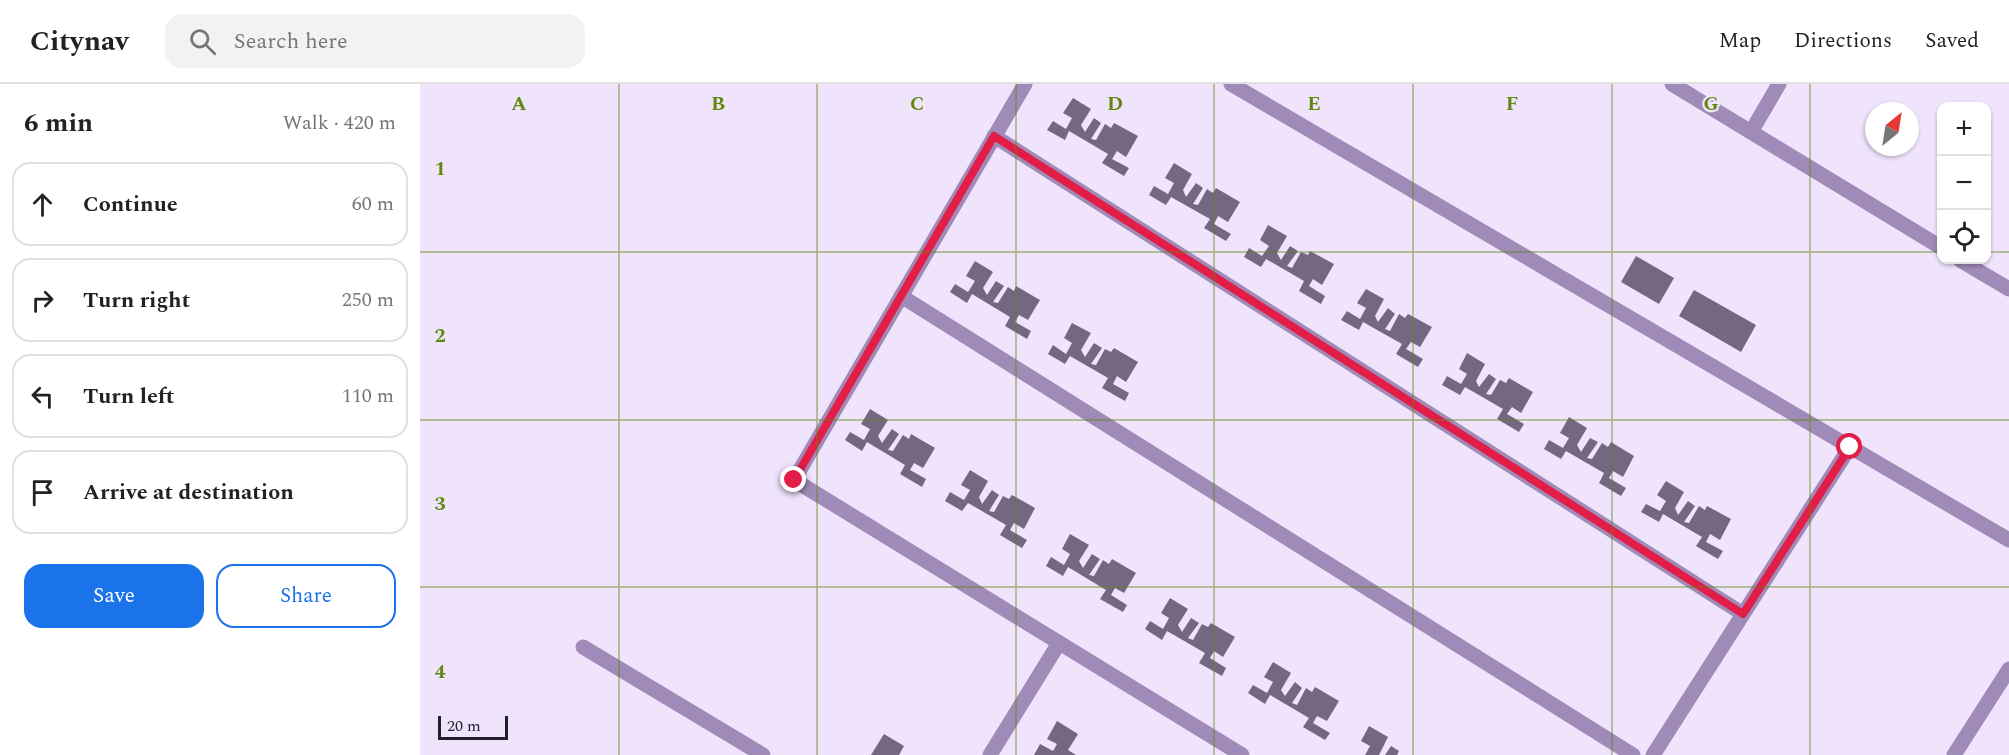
<!DOCTYPE html>
<html lang="en">
<head>
<meta charset="utf-8">
<style>
  :root { --surface:#fff; --page:#f2f2f2; --text:#222; --muted:#767676; --line:#e0e0e0; --accent:#1a73e8 }
  body { margin:0; font-family:Spectral,serif; background:var(--page); color:var(--text) }
  .controls { position:absolute; right:18px; top:18px; display:grid; overflow:hidden; border-radius:12px; box-shadow:0 2px 4px #0004 }
  .controls button { width:54px; height:54px; display:grid; place-items:center; padding:0; border:0; border-bottom:2px solid var(--line); background:var(--surface); color:var(--text); font:30px sans-serif }
  .compass { position:absolute; left:1445px; top:18px; width:54px; height:54px; border-radius:50%; background:var(--surface); box-shadow:0 2px 4px #0004; rotate:30deg }
  .scale { position:absolute; left:18px; bottom:15px; width:70px; box-sizing:border-box; padding-left:6px; border:3px solid #241f2a; border-top:0; font-size:16px; line-height:21px; white-space:nowrap; color:#241f2a; -webkit-text-stroke:4px #f0e4fd; paint-order:stroke }
  .stop { position:absolute; width:18px; height:18px; margin:-14px; border:4px solid #e11d48; border-radius:50%; background:#fff }
  .stop.end { background:#e11d48; border-color:#fff; box-shadow:0 2px 6px #0008 }
  .list { margin:0; padding:0; list-style:none }
  h2 { display:flex; justify-content:space-between; align-items:center; height:78px; margin:0; padding:0 24px; font-size:26px }
  h2 small { font-size:20px; font-weight:400; color:var(--muted) }
  .list li { display:grid; grid-template-columns:39px 1fr auto; gap:18px; align-items:center; box-sizing:border-box; height:84px; margin:0 12px 12px; padding:0 12px; border:2px solid var(--line); border-radius:18px }
  .list b { display:block; font-size:22px; white-space:nowrap }
  .list em { font-size:20px; font-style:normal; color:var(--muted) }
  .actions { display:flex; gap:12px; padding:18px 24px }
  .actions a { flex:1; padding:14px 0; border:2px solid var(--accent); border-radius:18px; text-align:center; font-size:21px; color:var(--accent) }
  .actions .main { background:var(--accent); color:#fff }
  .icon { flex:none; width:33px; height:33px; fill:none; stroke:currentColor; stroke-width:2; stroke-linecap:round; stroke-linejoin:round }
  .map { position:relative; flex:none; width:1589px; height:671px; overflow:hidden }
  header { display:flex; align-items:center; gap:36px; box-sizing:border-box; height:84px; padding:0 30px; background:var(--surface); border-bottom:2px solid var(--line) }
  header strong { font-size:28px }
  nav { display:flex; gap:33px; margin-inline-start:auto; font-size:21px }
  .search { width:420px; height:54px; background:var(--page); display:flex; align-items:center; gap:15px; box-sizing:border-box; padding:0 21px; border-radius:18px; color:var(--muted); font-size:22px }
  main { display:flex }
  aside { flex:1; background:var(--surface) }
  .map>svg:first-child { display:block }
</style>
</head>
<body>
<header>
<strong>Citynav</strong>
<div class="search"><svg class="icon" aria-label="search" viewBox="0 0 24 24"><circle cx="10" cy="10" r="6"/><path d="M15 15l6 6"/></svg>Search here</div>
<nav><a>Map</a><a>Directions</a><a>Saved</a></nav>
</header>
<main>
<aside>
<h2>6 min<small>Walk · 420 m</small></h2>
<ul class="list">
<li><svg class="icon" aria-label="ahead" viewBox="0 0 24 24"><path d="M12 20V5M6 11l6-6 6 6"/></svg><div><b>Continue</b></div><em>60 m</em></li>
<li><svg class="icon" aria-label="right" viewBox="0 0 24 24"><path d="M7 20v-9h11M14 6l5 5-5 5"/></svg><div><b>Turn right</b></div><em>250 m</em></li>
<li><svg class="icon" aria-label="left" viewBox="0 0 24 24"><path d="M17 20v-9H6M10 6l-5 5 5 5"/></svg><div><b>Turn left</b></div><em>110 m</em></li>
<li><svg class="icon" aria-label="arrive" viewBox="0 0 24 24"><path d="M6 21V4h12l-3 4 3 4H6"/></svg><div><b>Arrive at destination</b></div></li>
</ul>
<div class="actions"><a class="main">Save</a><a>Share</a></div>
</aside>
<div class="map">
<svg width="1589" height="671" viewBox="0 0 1589 671">
  <rect width="100%" height="100%" fill="#f0e4fd"/>
  <g fill="#746782">
    <polygon points="653,14 671,25 661,41 665,48 674,34 681,39 671,55 676,56 685,40 691,44 694,39 718,52 706,73 697,67 692,75 709,84 704,92 682,79 688,70 649,47 645,56 627,46 633,37 646,45 652,34 643,29"/>
    <polygon points="754,79 772,90 763,106 766,113 776,99 783,104 773,120 778,121 787,105 793,109 796,104 820,118 808,138 798,132 794,140 811,150 806,157 784,144 790,135 751,113 746,121 729,111 734,102 748,110 754,99 745,94"/>
    <polygon points="848,141 867,152 857,169 861,176 870,162 878,167 867,182 872,184 881,168 888,171 890,167 914,180 902,201 893,195 889,202 905,212 901,220 879,207 884,197 846,175 841,183 824,173 829,164 842,172 849,162 840,156"/>
    <polygon points="1216,172 1254,194 1239,220 1201,198"/>
    <polygon points="555,177 573,188 563,204 567,211 576,197 584,202 573,218 578,219 588,203 594,207 596,202 620,216 608,236 599,231 595,238 611,247 607,255 585,242 590,233 552,210 547,219 530,208 535,200 548,208 555,197 546,192"/>
    <polygon points="946,205 964,215 955,232 958,238 968,224 975,230 965,245 970,247 979,230 985,234 988,230 1012,243 1000,263 991,258 986,265 1003,275 998,283 976,270 982,260 943,238 939,246 921,236 927,227 940,235 946,224 937,219"/>
    <polygon points="1274,206 1336,241 1321,268 1259,232"/>
    <polygon points="652,239 671,249 661,266 665,273 674,259 682,264 671,280 676,281 685,265 691,268 694,264 718,278 706,298 697,292 693,300 709,309 705,317 682,304 688,294 650,272 645,280 628,270 633,261 646,270 652,259 644,254"/>
    <polygon points="1047,269 1065,280 1056,297 1059,303 1069,290 1076,295 1066,310 1071,311 1080,296 1086,299 1089,294 1113,308 1101,329 1092,323 1087,330 1104,340 1099,348 1077,335 1083,325 1045,303 1040,311 1022,301 1027,292 1041,300 1047,290 1039,285"/>
    <polygon points="450,325 468,336 458,352 462,359 472,345 479,350 468,366 473,367 483,351 489,355 491,350 515,364 503,384 494,379 490,386 506,395 502,403 480,390 485,381 447,358 442,367 425,356 430,348 444,356 450,345 441,340"/>
    <polygon points="1149,333 1167,344 1157,361 1161,368 1170,354 1178,358 1167,374 1172,375 1182,359 1188,363 1191,358 1214,372 1203,393 1193,387 1189,394 1206,404 1201,412 1179,399 1184,389 1146,367 1141,375 1124,365 1129,356 1143,364 1149,354 1140,349"/>
    <polygon points="550,386 568,397 559,413 562,420 572,406 579,411 569,427 574,428 583,412 589,415 592,411 615,424 604,445 594,439 590,446 607,456 602,464 580,451 586,441 548,419 542,427 525,417 530,408 544,416 550,406 541,401"/>
    <polygon points="1246,397 1264,408 1255,424 1258,431 1268,417 1275,422 1264,438 1269,439 1279,422 1285,426 1287,422 1311,435 1300,456 1290,450 1286,458 1303,467 1298,475 1276,462 1282,453 1243,430 1239,438 1221,428 1226,420 1240,427 1246,417 1237,411"/>
    <polygon points="650,450 669,461 659,477 663,484 672,470 680,475 669,491 674,492 683,476 689,480 692,475 716,489 704,509 695,504 691,511 707,521 703,528 680,515 686,506 648,483 643,492 626,482 631,473 644,481 650,470 642,465"/>
    <polygon points="750,514 768,525 758,541 762,548 771,534 779,539 768,554 773,556 782,540 788,543 791,539 815,553 803,573 794,567 790,574 806,584 802,592 779,579 785,569 747,547 742,556 725,545 730,537 743,545 749,534 741,529"/>
    <polygon points="853,578 871,589 861,606 865,612 875,598 882,604 872,619 877,621 886,604 892,608 895,603 919,617 907,637 897,632 893,639 910,649 905,656 883,643 889,634 850,611 845,620 828,609 833,601 847,609 853,598 844,593"/>
    <polygon points="637,637 658,650 648,666 656,671 614,671 620,660 633,667 637,660 627,655"/>
    <polygon points="949,642 968,653 959,671 945,671 950,662 941,657"/>
    <polygon points="464,650 484,662 479,671 451,671"/>
    <polygon points="971,662 979,667 977,671 965,671"/>
  </g>
  <g fill="none" stroke-linecap="round" stroke-linejoin="round">
    <g stroke="#a08ab7" stroke-width="15">
      <polyline points="605,0 374,396 822,671"/>
      <polyline points="811,0 1589,456"/>
      <polyline points="1252,0 1522,164"/>
      <polyline points="1331,48 1359,0"/>
      <polyline points="574,52 1323,530"/>
      <polyline points="1540,176 1589,205"/>
      <polyline points="481,212 1213,671"/>
      <polyline points="163,563 343,671"/>
      <polyline points="570,671 639,559"/>
      <polyline points="1233,671 1430,363"/>
      <polyline points="1534,671 1589,585"/>
    </g>
  </g>
  <g fill="none" stroke-linecap="round" stroke-linejoin="round">
    <polyline stroke="#e11d48" stroke-width="8" points="374,396 574,52 1323,530 1430,363"/>
  </g>
  <path fill="none" stroke="#60870e" stroke-width="1.5" stroke-opacity="0.55" d="M199 0V671M397 0V671M596 0V671M794 0V671M993 0V671M1192 0V671M1390 0V671M0 168H1522M1566 168H1589M0 336H1589M0 503H1589"/>
  <g font-size="20" text-anchor="middle" font-weight="bold" fill="#60870e" stroke="#f0e4fd" stroke-width="4.5" stroke-linejoin="round" paint-order="stroke">
    <text x="99" y="26">A</text>
    <text x="298" y="26">B</text>
    <text x="497" y="26">C</text>
    <text x="695" y="26">D</text>
    <text x="894" y="26">E</text>
    <text x="1092" y="26">F</text>
    <text x="1291" y="26">G</text>
    <text x="20" y="91">1</text>
    <text x="20" y="258">2</text>
    <text x="20" y="426">3</text>
    <text x="20" y="594">4</text>
  </g>
</svg>
<div class="controls">
<button>+</button>
<button>−</button>
<button><svg class="icon" aria-label="locate" viewBox="0 0 24 24"><circle cx="12" cy="12" r="6"/><path d="M12 2v4M12 18v4M2 12h4M18 12h4"/></svg></button>
</div>
<svg class="compass" viewBox="-18 -18 36 36"><path d="M0-13l5 13h-10z" fill="#e53935"/><path d="M0 13l5-13h-10z" fill="#767676"/></svg>
<div class="scale">20 m</div>
<div class="stop" style="left:1430px;top:363px"></div>
<div class="stop end" style="left:374px;top:396px"></div>
</div>
</main>
</body>
</html>
